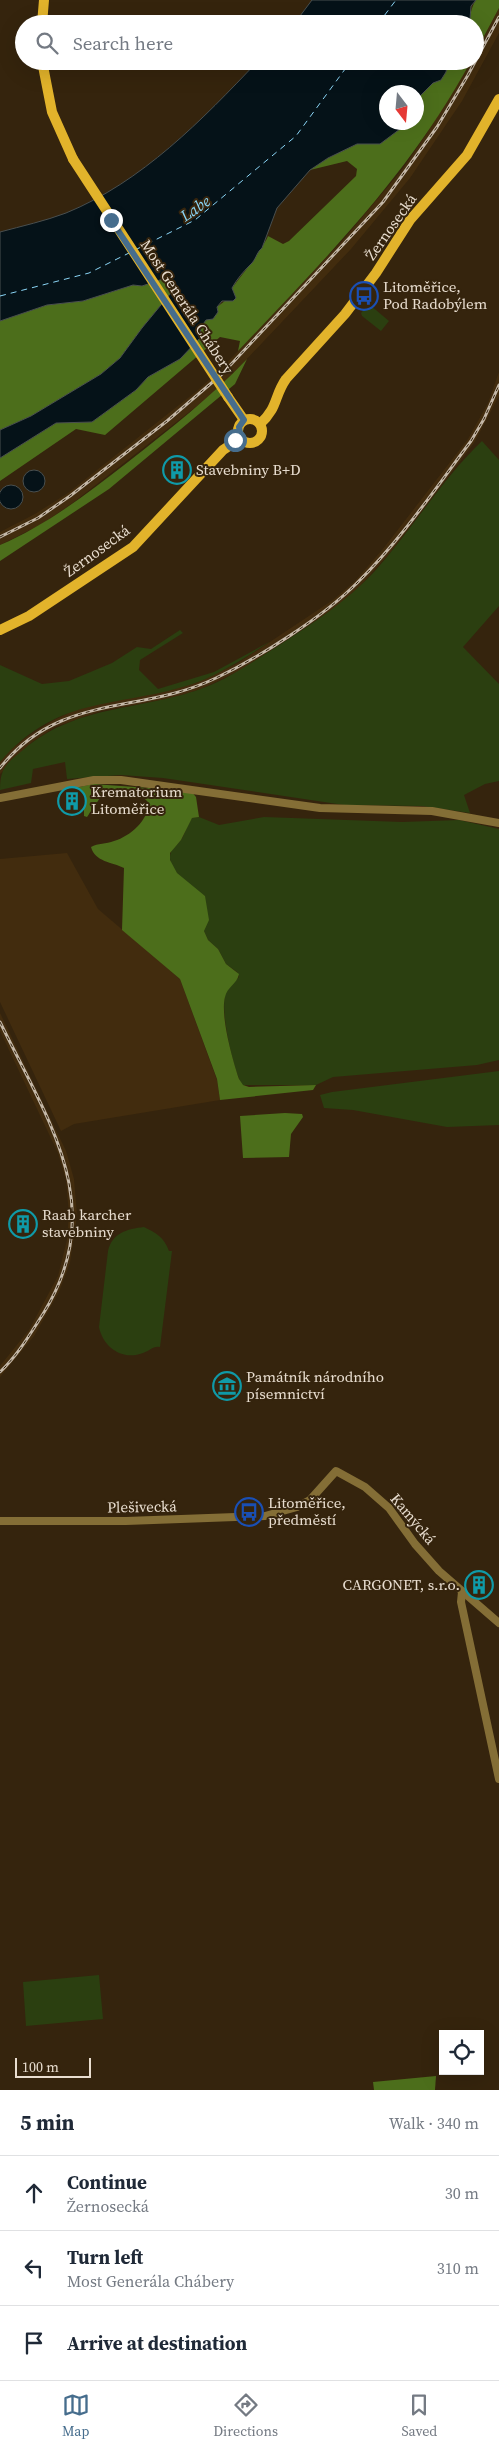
<!DOCTYPE html>
<html lang="en">
<head>
<meta charset="utf-8">
<style>
  :root { --surface:#fff; --page:#f6f6f7; --text:#1f2937; --muted:#747a83; --line:#e0e1e3; --accent:#466d8d }
  body { margin:0; font-family:"Source Serif 4",serif; background:var(--page); color:var(--text) }
  .controls { position:absolute; right:15px; bottom:15px; display:grid; overflow:hidden; border-radius:0px; box-shadow:0 5px 20px #0002 }
  .controls button { width:45px; height:45px; display:grid; place-items:center; padding:0; border:0; border-bottom:1px solid var(--line); background:var(--surface); color:var(--text); font:25px sans-serif }
  .compass { position:absolute; left:379px; top:85px; width:45px; height:45px; border-radius:50%; background:var(--surface); box-shadow:0 5px 20px #0002; rotate:164deg }
  .scale { position:absolute; left:15px; bottom:12px; width:76px; box-sizing:border-box; padding-left:5px; border:2px solid #e8ddcf; border-top:0; font-size:14px; line-height:18px; white-space:nowrap; color:#e8ddcf; -webkit-text-stroke:4px #35240d; paint-order:stroke }
  .stop { position:absolute; width:15px; height:15px; margin:-11px; border:4px solid #466d8d; border-radius:50%; background:#fff }
  .stop.end { background:#466d8d; border-color:#fff; box-shadow:0 1px 5px #0008 }
  .list { margin:0; padding:0; list-style:none }
  h2 { display:flex; justify-content:space-between; align-items:center; height:65px; margin:0; padding:0 20px; font-size:21px }
  h2 small { font-size:16px; font-weight:400; color:var(--muted) }
  .list li { display:grid; grid-template-columns:32px 1fr auto; gap:15px; align-items:center; box-sizing:border-box; height:75px; padding:0 20px; border-top:1px solid var(--line) }
  .list b { display:block; font-size:19px; white-space:nowrap }
  .list p { margin:0; font-size:16px; white-space:nowrap; color:var(--muted) }
  .list em { font-size:16px; font-style:normal; color:var(--muted) }
  .icon { flex:none; width:28px; height:28px; fill:none; stroke:currentColor; stroke-width:2; stroke-linecap:round; stroke-linejoin:round }
  .map { position:relative; flex:none; width:499px; height:2090px; overflow:hidden }
  .search { position:absolute; background:var(--surface); box-shadow:0 5px 20px #0002; left:15px; right:15px; top:15px; height:55px; display:flex; align-items:center; gap:12px; box-sizing:border-box; padding:0 18px; border-radius:28px; color:var(--muted); font-size:19px }
  .sheet { height:290px; background:var(--surface) }
  nav { display:flex; justify-content:space-around; align-items:center; box-sizing:border-box; height:70px; border-top:1px solid var(--line); background:var(--surface); font-size:14px; color:var(--muted) }
  nav a { display:grid; justify-items:center; gap:2px }
  nav .on { color:var(--accent) }
  .map>svg:first-child { display:block }
</style>
</head>
<body>
<div class="map">
<svg width="499" height="2090" viewBox="0 0 499 2090">
  <rect width="100%" height="100%" fill="#35240d"/>
  <g fill="#422c0e">
    <polygon points="499,8 499,33 462,101 410,178 351,249 227,380 206,399 74,502 42,524 0,545 0,532 35,514 68,493 198,390 219,371 342,241 401,171 427,133 471,61 475,61 475,53"/>
    <polygon points="499,372 499,396 474,443 389,554 360,586 338,606 241,670 201,689 172,698 101,711 55,727 32,742 0,774 0,762 9,751 28,736 52,721 75,710 99,703 170,690 198,682 238,663 333,600 355,581 383,549 468,439 488,403"/>
    <polygon points="67,853 98,909 180,979 217,1080 220,1100 74,1124 61,1131 0,1002 0,859"/>
    <polygon points="0,1013 66,1151 74,1179 77,1215 70,1263 59,1292 34,1336 0,1377 0,1366 29,1330 58,1276 67,1240 69,1215 66,1180 58,1153 0,1031"/>
  </g>
  <g fill="#2b3f10">
    <polygon points="370,305 389,321 381,331 362,316 361,313 367,306"/>
    <path d="M482 441 499 460V606L463 647 499 684V781L485 784 464 795 470 813 422 806 344 805 163 778 121 775 67 779 65 762 33 769 31 783 0 790C0 768 6 764 23 750 80 701 149 712 213 684 236 674 257 659 278 646 313 623 346 602 374 572 412 530 441 480 482 441Z"/>
    <path d="M180 630 183 633 140 660 139 670 158 689 214 672 271 641C248 656 224 672 198 682 123 709 60 692 0 762V665L42 684 69 681 112 663 137 647 151 649Z"/>
    <path d="M199 817 219 825 264 817 402 822 459 820 499 829V1060L477 1065 333 1077 316 1085H242C233 1069 219 1008 226 991 228 986 235 981 239 977L237 972 226 964 218 949 208 940 204 931 205 896C193 887 164 870 171 852 173 847 178 844 181 840 186 833 186 825 192 818Z"/>
    <polygon points="499,1071 499,1125 447,1127 353,1110 324,1108 320,1095 332,1092"/>
    <path d="M144 1227C156 1233 164 1237 169 1251H172L160 1347C152 1346 150 1351 143 1353 122 1361 103 1347 99 1327L108 1251C112 1233 127 1229 144 1227Z"/>
    <polygon points="99,1975 103,2019 26,2026 23,1982"/>
  </g>
  <g fill="#4c6e1b">
    <path d="M476 0H499V8L475 53V24H465C472 17 470 8 476 0Z"/>
    <path d="M448 61H471C409 175 326 258 238 351L240 341 220 337 105 435 76 429 0 481V458L56 423 92 422 136 390 148 377 180 359 206 320 218 312 217 307 234 294 232 288 255 258C258 250 265 244 268 236L283 244 289 241 356 176 357 169 347 161 310 170 328 158 357 144H380L400 129 410 126V123L416 122 418 96 446 72Z"/>
    <polygon points="163,279 175,288 142,328 120,358 101,374 31,416 0,430 0,321 47,305 83,301 133,285 142,286"/>
    <path d="M247 359 235 384 109 489 0 561V545C47 525 88 493 128 462 170 429 211 397 247 359Z"/>
    <path d="M93 784 191 791 196 797 199 817 192 818 181 840 170 853V860L177 873 205 896 209 920 204 931 208 940 218 949 226 964 239 974C237 984 227 987 225 997 220 1016 233 1061 239 1079L243 1085 249 1087 316 1085 313 1090 220 1100 217 1079 180 979 122 930 124 868C112 862 95 862 91 847 98 843 106 844 114 841 131 836 148 820 149 803L144 798 102 795 87 817 84 816V798L66 796 61 791Z"/>
    <polygon points="285,1113 302,1114 303,1117 291,1134 289,1157 243,1158 240,1116"/>
    <polygon points="436,2076 435,2090 374,2090 373,2082"/>
  </g>
  <g fill="#051218" stroke="#494f4f">
    <polygon points="312,0 476,0 471,6 470,19 465,24 294,24"/>
    <path d="M258 61H448L446 72 441 80 433 83 417 99 416 92H386V122L410 123V126L400 129 380 144H357L328 158 310 170 277 208 262 248C256 253 256 260 250 265 243 272 237 279 232 288L236 298 233 301H222L217 307 218 312 213 319 206 320 201 327 200 338 180 359 148 377 136 390 92 422 56 423 0 458V430L31 416 101 374 120 358 142 328 175 288 163 279 142 286 133 285 83 301 47 305 0 321V232C22 226 45 221 66 213 142 182 202 120 258 61Z"/>
    <circle cx="34" cy="481" r="11"/>
    <circle cx="11" cy="497" r="12"/>
  </g>
  <g fill="none" stroke-linecap="round" stroke-linejoin="round">
    <g stroke="#8bd6f7" stroke-width="1" stroke-dasharray="6 5" stroke-linecap="butt">
      <polyline points="378,24 396,0"/>
      <polyline points="137,249 195,220 296,136 351,61"/>
      <polyline points="0,296 89,273 129,253"/>
    </g>
    <g stroke="#846e36" stroke-width="8">
      <polyline points="0,798 94,780 121,780 320,808 432,811 499,823"/>
      <polyline points="0,1521 126,1521 265,1516 297,1507 310,1500 336,1471 365,1487 389,1508 415,1544 439,1571 499,1623"/>
      <polyline points="462,1592 461,1602 499,1779"/>
    </g>
    <g stroke="#e2b32b" stroke-width="10">
      <polyline points="42,24 44,0"/>
      <polyline points="42,61 52,112 73,159"/>
      <polyline points="228,397 244,420"/>
      <circle cx="250" cy="431" r="12"/>
      <path d="M260 424C278 408 274 396 286 379L345 314 376 273 410 220 467 155 499 99"/>
      <polyline points="0,630 29,616 133,547 223,450 241,438"/>
    </g>
    <defs>
      <g id="rail">
        <polyline points="0,537 38,518 70,496 167,421 222,374 383,202 437,127 468,75 499,17"/>
        <path d="M0 768C60 692 140 715 216 678 260 657 323 617 357 583 400 541 435 489 471 441L484 419 499 385"/>
        <path d="M0 1022C48 1121 110 1206 43 1314 30 1334 18 1355 0 1372"/>
      </g>
    </defs>
    <use href="#rail" stroke="#c4b8a8" stroke-width="3"/>
    <use href="#rail" stroke="#35240d" stroke-width="1" stroke-dasharray="4" stroke-linecap="butt"/>
    <polyline stroke="#e2b32b" stroke-width="10" points="73,159 228,397"/>
  </g>
  <g fill="none" stroke-linecap="round" stroke-linejoin="round">
    <polyline stroke="#466d8d" stroke-width="6" points="111,220 244,420 239,427 241,438 235,440"/>
  </g>
  <defs>
    <symbol id="bus-ring" viewBox="-11 -11 22 22"><circle r="9.5" fill="#35240d" stroke="#1a4fb4" stroke-width="1.5"/><path d="M-5-6H5V4H4V6H2V4H-2V6H-4V4H-5ZM-3.5-4V0h7V-4ZM-3.5 1.2v1.5H-2V1.2ZM2 1.2v1.5H3.5V1.2Z" fill="#1a4fb4"/></symbol>
    <symbol id="building-ring" viewBox="-11 -11 22 22"><circle r="9.5" fill="#35240d" stroke="#0f9aa8" stroke-width="1.5"/><path d="M-4-6H4V6H1V3H-1V6H-4ZM-2.5-4.3h1.7v1.8h-1.7ZM.8-4.3h1.7v1.8H.8ZM-2.5-1h1.7V.8h-1.7ZM.8-1h1.7V.8H.8Z" fill="#0f9aa8"/></symbol>
    <symbol id="museum-ring" viewBox="-11 -11 22 22"><circle r="9.5" fill="#35240d" stroke="#0f9aa8" stroke-width="1.5"/><path d="M0-6L6-3V-2H-6V-3ZM-5-1h2V3h-2ZM-1-1h2V3h-2ZM3-1h2V3H3ZM-6 4H6V6H-6Z" fill="#0f9aa8"/></symbol>
  </defs>
  <g fill-rule="evenodd">
    <use href="#bus-ring" x="348" y="280" width="32" height="32"/>
    <use href="#building-ring" x="161" y="454" width="32" height="32"/>
    <use href="#building-ring" x="56" y="785" width="32" height="32"/>
    <use href="#building-ring" x="7" y="1208" width="32" height="32"/>
    <use href="#museum-ring" x="211" y="1370" width="32" height="32"/>
    <use href="#bus-ring" x="233" y="1496" width="32" height="32"/>
    <use href="#building-ring" x="463" y="1569" width="32" height="32"/>
  </g>
  <g text-anchor="middle" stroke-width="4" stroke-linejoin="round" paint-order="stroke">
    <g font-size="15" fill="#e8ddcf" stroke="#35240d">
      <text transform="translate(391 227) rotate(-55)" y="5">Žernosecká</text>
      <text transform="translate(187 307) rotate(57)" y="5">Most Generála Chábery</text>
      <text transform="translate(97 551) rotate(-36)" y="5">Žernosecká</text>
      <text transform="translate(142 1507) rotate(-1)" y="5">Plešivecká</text>
      <text transform="translate(413 1519) rotate(50)" y="5">Kamýcká</text>
    </g>
    <g font-size="15" fill="#e8ddcf" stroke="#35240d" text-anchor="start">
      <text x="383" y="292">Litoměřice,<tspan x="383" dy="17">Pod Radobýlem</tspan></text>
      <text x="196" y="475">Stavebniny B+D</text>
      <text x="91" y="797">Krematorium<tspan x="91" dy="17">Litoměřice</tspan></text>
      <text x="42" y="1220">Raab karcher<tspan x="42" dy="17">stavebniny</tspan></text>
      <text x="246" y="1382">Památník národního<tspan x="246" dy="17">písemnictví</tspan></text>
      <text x="268" y="1508">Litoměřice,<tspan x="268" dy="17">předměstí</tspan></text>
      <text x="460" y="1590" text-anchor="end">CARGONET, s.r.o.</text>
    </g>
    <g font-size="16" font-style="italic" fill="#8bd6f7" stroke="#35240d">
      <text transform="translate(195 208) rotate(-35)" y="6">Labe</text>
    </g>
  </g>
</svg>
<div class="controls">
<button><svg class="icon" aria-label="locate" viewBox="0 0 24 24"><circle cx="12" cy="12" r="6"/><path d="M12 2v4M12 18v4M2 12h4M18 12h4"/></svg></button>
</div>
<svg class="compass" viewBox="-18 -18 36 36"><path d="M0-13l5 13h-10z" fill="#e53935"/><path d="M0 13l5-13h-10z" fill="#747a83"/></svg>
<div class="scale">100 m</div>
<div class="stop" style="left:235px;top:440px"></div>
<div class="stop end" style="left:111px;top:220px"></div>
<div class="search"><svg class="icon" aria-label="search" viewBox="0 0 24 24"><circle cx="10" cy="10" r="6"/><path d="M15 15l6 6"/></svg>Search here</div>
</div>
<section class="sheet">
<h2>5 min<small>Walk · 340 m</small></h2>
<ul class="list">
<li><svg class="icon" aria-label="ahead" viewBox="0 0 24 24"><path d="M12 20V5M6 11l6-6 6 6"/></svg><div><b>Continue</b><p>Žernosecká</p></div><em>30 m</em></li>
<li><svg class="icon" aria-label="left" viewBox="0 0 24 24"><path d="M17 20v-9H6M10 6l-5 5 5 5"/></svg><div><b>Turn left</b><p>Most Generála Chábery</p></div><em>310 m</em></li>
<li><svg class="icon" aria-label="arrive" viewBox="0 0 24 24"><path d="M6 21V4h12l-3 4 3 4H6"/></svg><div><b>Arrive at destination</b></div></li>
</ul>
</section>
<nav>
<a class="on"><svg class="icon" aria-label="map" viewBox="0 0 24 24"><path d="M3 6l6-2 6 2 6-2v14l-6 2-6-2-6 2zM9 4v14M15 6v14"/></svg>Map</a>
<a><svg class="icon" aria-label="directions" viewBox="0 0 24 24"><path d="M12 3l9 9-9 9-9-9zM9 14v-3h6M13 9l2 2-2 2"/></svg>Directions</a>
<a><svg class="icon" aria-label="saved" viewBox="0 0 24 24"><path d="M7 4h10v16l-5-4-5 4z"/></svg>Saved</a>
</nav>
</body>
</html>
